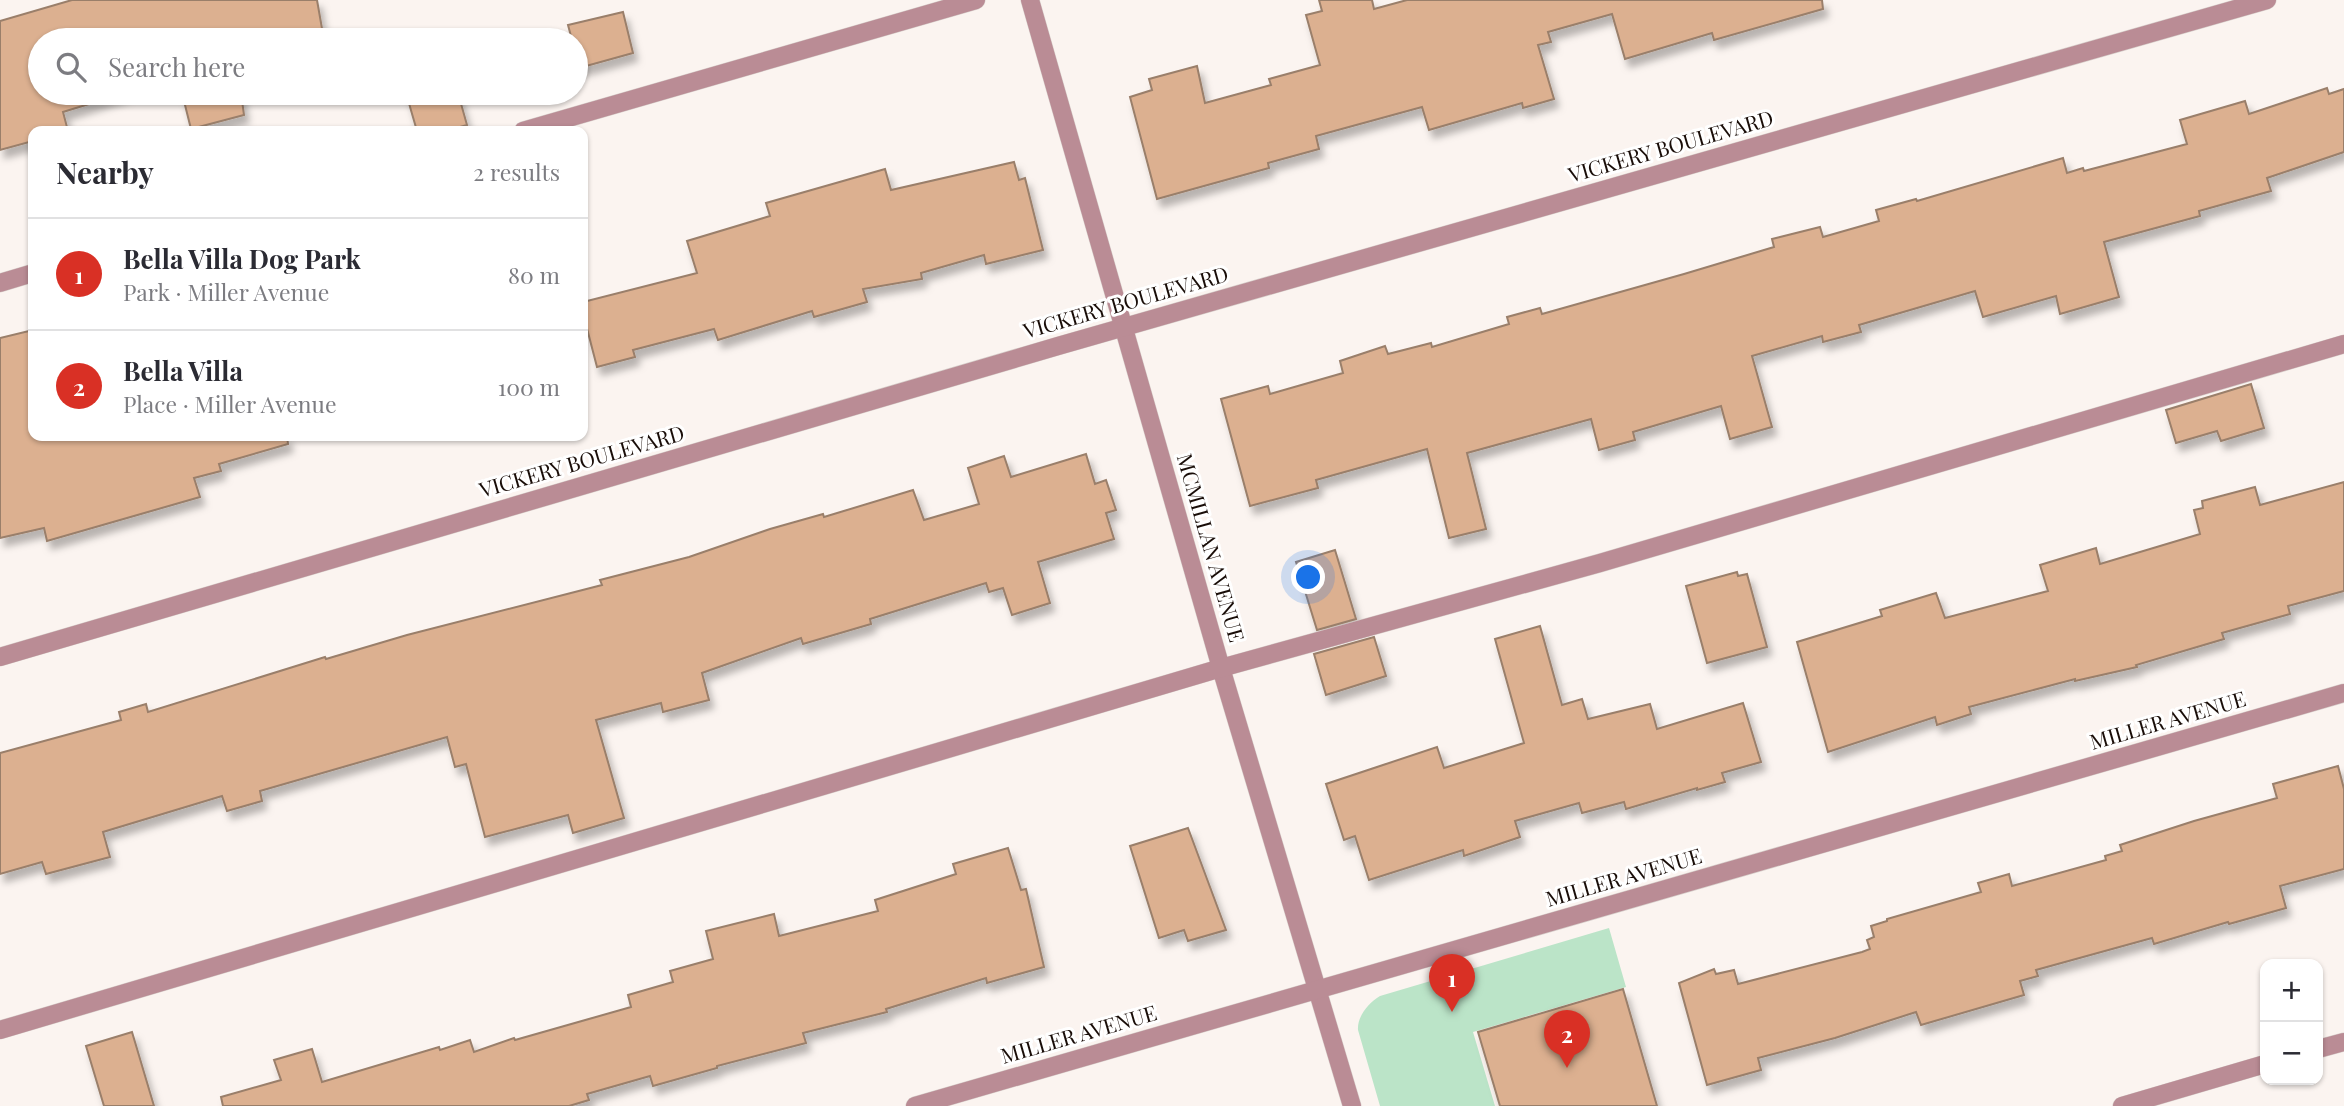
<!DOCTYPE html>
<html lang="en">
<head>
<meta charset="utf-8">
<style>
  :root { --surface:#fff; --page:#f7f7f7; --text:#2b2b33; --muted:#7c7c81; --line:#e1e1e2; --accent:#d93025 }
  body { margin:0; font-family:"Playfair Display",serif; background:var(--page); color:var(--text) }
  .controls { position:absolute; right:21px; bottom:21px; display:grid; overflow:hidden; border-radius:14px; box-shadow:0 2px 5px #0004 }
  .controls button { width:63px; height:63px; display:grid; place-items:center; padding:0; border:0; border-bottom:2px solid var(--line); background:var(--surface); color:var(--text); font:35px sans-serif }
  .you { position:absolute; left:1309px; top:578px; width:24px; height:24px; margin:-18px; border:5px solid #fff; border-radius:50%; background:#1a73e8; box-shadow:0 0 0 10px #1a73e833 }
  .badge { display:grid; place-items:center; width:46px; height:46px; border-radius:50%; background:var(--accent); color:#fff; font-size:23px; font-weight:700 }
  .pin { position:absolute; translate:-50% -58px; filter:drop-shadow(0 2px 4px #0008) }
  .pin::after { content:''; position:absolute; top:37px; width:24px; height:21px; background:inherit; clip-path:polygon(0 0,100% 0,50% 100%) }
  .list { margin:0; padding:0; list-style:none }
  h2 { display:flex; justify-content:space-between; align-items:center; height:91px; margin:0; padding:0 28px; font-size:30px }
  h2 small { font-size:23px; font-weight:400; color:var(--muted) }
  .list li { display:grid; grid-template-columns:46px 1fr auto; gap:21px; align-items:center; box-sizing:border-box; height:112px; padding:0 28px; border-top:2px solid var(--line) }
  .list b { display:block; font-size:26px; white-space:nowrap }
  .list p { margin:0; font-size:23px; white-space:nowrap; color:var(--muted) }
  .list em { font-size:23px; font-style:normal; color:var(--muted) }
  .icon { flex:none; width:38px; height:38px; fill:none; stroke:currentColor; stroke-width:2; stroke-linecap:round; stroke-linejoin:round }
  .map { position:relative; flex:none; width:2344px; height:1106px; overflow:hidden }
  .search { position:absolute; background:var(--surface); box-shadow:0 2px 5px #0004; left:28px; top:28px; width:560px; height:77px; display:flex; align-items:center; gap:18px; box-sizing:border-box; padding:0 24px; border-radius:38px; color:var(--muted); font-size:26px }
  .panel { position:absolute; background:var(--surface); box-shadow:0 2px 5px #0004; left:28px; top:126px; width:560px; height:315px; border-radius:14px }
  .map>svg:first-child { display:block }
</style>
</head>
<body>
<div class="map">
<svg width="2344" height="1106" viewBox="0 0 2344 1106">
  <defs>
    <filter id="shadow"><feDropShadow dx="4.5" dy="8" stdDeviation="3.5" flood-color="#0004"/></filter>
  </defs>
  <rect width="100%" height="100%" fill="#fbf4f0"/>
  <path fill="#bbe4c8" d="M1609 928 1626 987 1473 1032 1495 1106H1380L1358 1030C1357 1017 1368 1003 1380 996Z"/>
  <g fill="#dcb090" stroke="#9a7f6b" stroke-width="2" filter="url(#shadow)">
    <polygon points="72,0 317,0 324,40 40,40 40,93 125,93 63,112 68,131 33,131 33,141 0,150 0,21"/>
    <polygon points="1319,0 1372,0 1374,9 1407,0 1822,0 1823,9 1714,40 1712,33 1625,59 1612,14 1548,32 1551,42 1538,45 1554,99 1523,108 1522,103 1429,130 1422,107 1316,136 1319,149 1268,163 1269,168 1157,199 1130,97 1152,90 1149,79 1197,66 1205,103 1271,85 1269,79 1320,65 1306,15 1322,11"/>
    <polygon points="623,12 633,53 579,68 576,54 576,40 572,40 568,25"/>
    <polygon points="2327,88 2329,94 2344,89 2344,152 2267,178 2271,191 2199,211 2200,216 2104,242 2119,297 2060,314 2056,296 1983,317 1975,291 1859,325 1861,332 1823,342 1822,336 1752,356 1772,427 1730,439 1721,406 1633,432 1635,440 1599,450 1591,419 1467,453 1486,529 1449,538 1427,449 1316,480 1318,488 1250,506 1221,399 1268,386 1270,394 1343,373 1340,361 1385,346 1388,354 1431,343 1432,347 1509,324 1507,317 1540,308 1542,314 1684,274 1774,247 1772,239 1820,227 1823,237 1879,221 1876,210 1916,199 1917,201 2063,158 2067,173 2083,168 2084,171 2187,144 2180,120 2245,101 2249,114"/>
    <polygon points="182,93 241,93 244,115 191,129"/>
    <polygon points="406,93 458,93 467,125 446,131 417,131"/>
    <polygon points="1014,162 1019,180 1025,178 1043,250 986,264 984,255 921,273 922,279 863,289 867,302 814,317 812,311 718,340 714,329 633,350 635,357 597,367 583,313 583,302 697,273 687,241 770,216 766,203 885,169 891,190"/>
    <polygon points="33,330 33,436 287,436 288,444 219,464 221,471 194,478 200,497 47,541 44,528 0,538 0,338"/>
    <polygon points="2251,384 2264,428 2221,441 2217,431 2176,443 2166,410"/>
    <polygon points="1086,454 1095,484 1106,480 1116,510 1106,513 1114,539 1038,562 1050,603 1012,615 1003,588 989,592 986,583 870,619 871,624 803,644 801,638 702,673 709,700 663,712 661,703 596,720 624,818 573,833 568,815 485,837 466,764 455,767 447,737 260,791 262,801 227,811 222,796 103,832 110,857 46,874 42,862 0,874 0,753 121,720 119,712 146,704 148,712 325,657 326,659 407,635 602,585 600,580 689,557 770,529 823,514 824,517 913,490 924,520 979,504 968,468 1004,456 1011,477"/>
    <polygon points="2344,482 2344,591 2288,606 2290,614 2222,633 2224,639 2136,665 2137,667 2075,681 2075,679 1969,707 1971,714 1937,725 1935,717 1828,752 1797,642 1882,616 1880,610 1936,593 1945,618 2048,591 2040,565 2096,548 2100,564 2200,534 2194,510 2203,508 2202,501 2255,487 2260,505"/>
    <polygon points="1335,550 1356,619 1317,630 1296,562"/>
    <polygon points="1737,572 1738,576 1747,574 1767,647 1707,663 1686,586"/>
    <polygon points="1540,626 1562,705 1582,699 1588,719 1650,704 1657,729 1743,703 1761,762 1722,773 1725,782 1697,790 1697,788 1626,809 1624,802 1582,813 1579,803 1515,821 1520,837 1464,856 1463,850 1369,880 1355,836 1344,840 1326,784 1437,747 1444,768 1524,743 1495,639"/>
    <polygon points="1374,637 1386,676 1326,695 1314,654"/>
    <polygon points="2338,766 2344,789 2344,869 2280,886 2286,908 2229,924 2228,922 2154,944 2152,938 2036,970 2038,976 2020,981 2024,995 1921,1025 1916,1012 1835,1038 1758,1058 1761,1070 1707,1085 1679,983 1714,969 1716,974 1734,970 1738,984 1862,952 1870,949 1867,940 1874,937 1871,926 1887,921 1887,919 1981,892 1978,883 2009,874 2012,886 2106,860 2105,856 2122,851 2120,845 2194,821 2277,798 2273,784"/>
    <polygon points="1188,828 1226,930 1188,941 1184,930 1159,938 1130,846"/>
    <polygon points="1008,848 1021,890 1026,889 1044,967 987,983 986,978 886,1009 887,1012 803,1033 806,1043 717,1066 717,1068 653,1086 650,1076 587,1094 589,1100 569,1106 223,1106 221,1097 281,1080 274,1060 312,1049 322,1082 439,1047 440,1050 470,1040 474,1052 514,1038 515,1040 631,1007 628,995 673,982 670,971 713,959 706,931 774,914 779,936 878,911 875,900 956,874 953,864"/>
    <polygon points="1623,989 1657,1106 1500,1106 1478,1032"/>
    <polygon points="132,1032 154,1106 104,1106 86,1046"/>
  </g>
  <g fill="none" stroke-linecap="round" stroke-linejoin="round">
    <defs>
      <g id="minor">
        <polyline points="1030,0 1221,668 1352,1106"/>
        <polyline points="523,131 976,0"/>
        <polyline points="0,283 33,273"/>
        <polyline points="0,657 1058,346 2267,0"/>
        <polyline points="0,1030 1221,668 1600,563 2344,344"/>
        <polyline points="2318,1049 2344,1042"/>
        <polyline points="915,1106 2344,693"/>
        <polyline points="2122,1106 2265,1064"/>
      </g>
    </defs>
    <use href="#minor" stroke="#d7cfcb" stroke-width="19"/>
    <use href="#minor" stroke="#ba8c95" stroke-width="18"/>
  </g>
  <g text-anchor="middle" stroke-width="6" stroke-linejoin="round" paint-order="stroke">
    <g font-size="21" fill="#190d08" stroke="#fff">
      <text transform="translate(1671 147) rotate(-16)" y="7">VICKERY BOULEVARD</text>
      <text transform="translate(1126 303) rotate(-16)" y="7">VICKERY BOULEVARD</text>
      <text transform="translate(582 462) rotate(-16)" y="7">VICKERY BOULEVARD</text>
      <text transform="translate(1210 548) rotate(74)" y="7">MCMILLAN AVENUE</text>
      <text transform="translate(2168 721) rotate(-16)" y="7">MILLER AVENUE</text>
      <text transform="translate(1624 878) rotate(-16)" y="7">MILLER AVENUE</text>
      <text transform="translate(1079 1035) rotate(-16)" y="7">MILLER AVENUE</text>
    </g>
  </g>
</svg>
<div class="controls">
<button>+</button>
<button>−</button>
</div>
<div class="you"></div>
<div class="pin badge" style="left:1452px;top:1012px">1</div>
<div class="pin badge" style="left:1567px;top:1068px">2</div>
<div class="search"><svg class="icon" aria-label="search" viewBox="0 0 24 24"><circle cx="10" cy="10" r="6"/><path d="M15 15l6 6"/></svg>Search here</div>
<section class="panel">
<h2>Nearby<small>2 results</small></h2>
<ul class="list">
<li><span class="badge">1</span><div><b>Bella Villa Dog Park</b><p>Park · Miller Avenue</p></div><em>80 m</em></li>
<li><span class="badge">2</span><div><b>Bella Villa</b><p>Place · Miller Avenue</p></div><em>100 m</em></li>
</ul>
</section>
</div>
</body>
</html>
